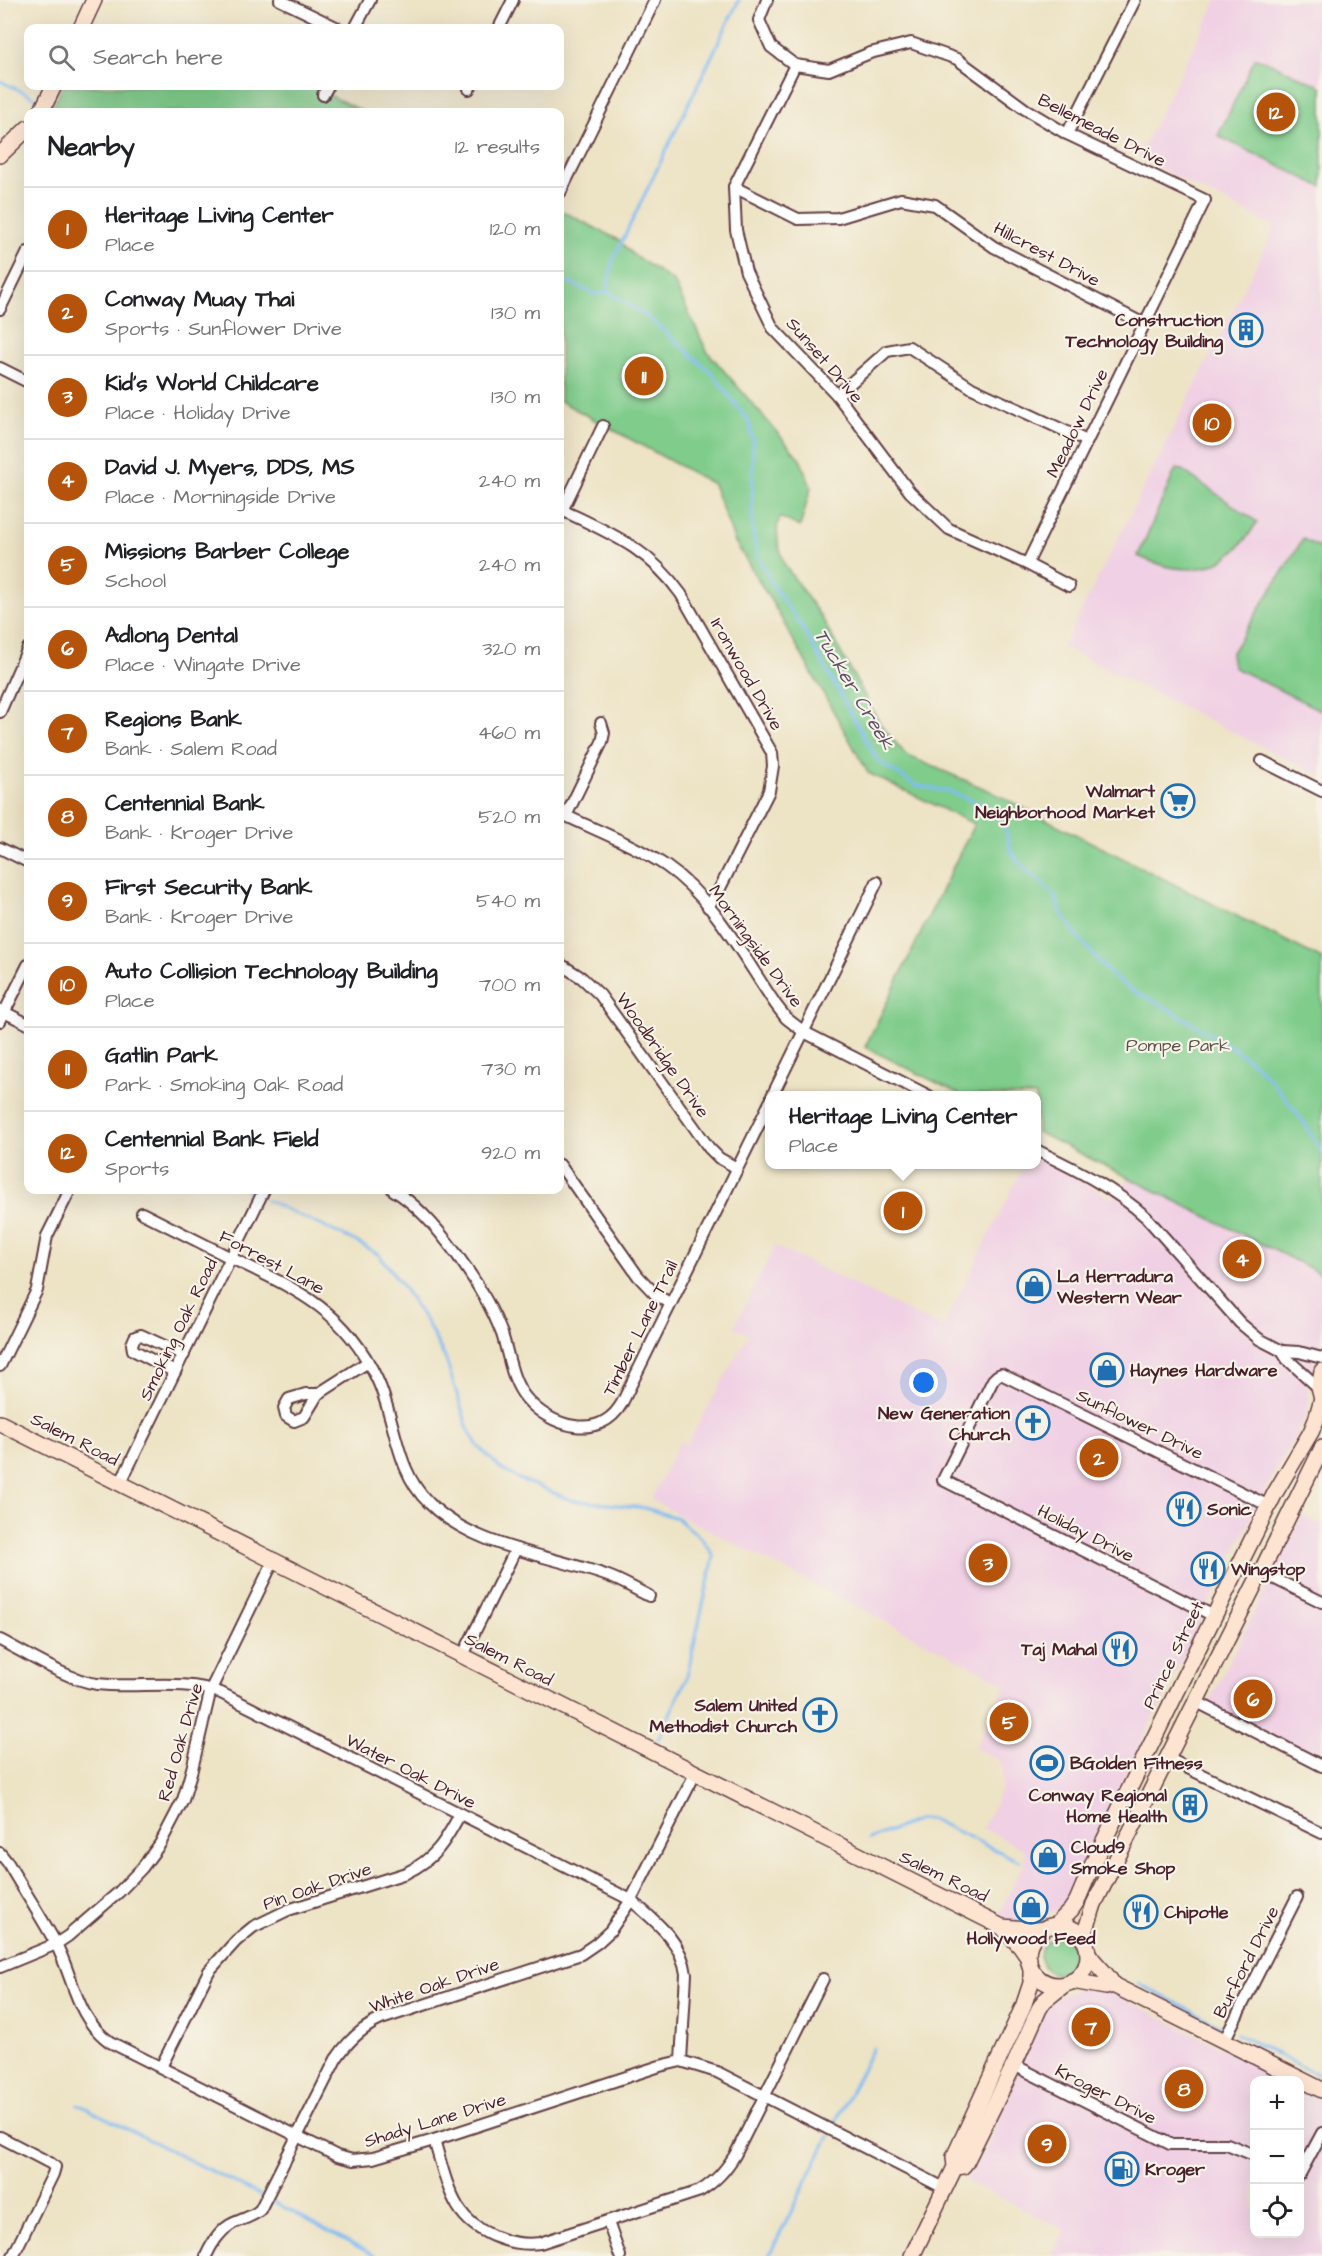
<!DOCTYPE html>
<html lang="en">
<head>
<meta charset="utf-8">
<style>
  :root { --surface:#fff; --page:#f2f2f2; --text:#202124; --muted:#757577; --line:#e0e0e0; --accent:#b45309 }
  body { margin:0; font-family:"Architects Daughter",sans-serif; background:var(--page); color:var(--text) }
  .controls { position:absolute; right:18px; bottom:18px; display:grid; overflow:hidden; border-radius:12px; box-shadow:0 6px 24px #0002 }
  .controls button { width:54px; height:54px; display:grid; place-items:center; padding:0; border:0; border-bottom:2px solid var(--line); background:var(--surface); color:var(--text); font:30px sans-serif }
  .you { position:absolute; left:924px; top:1383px; width:21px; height:21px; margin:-15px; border:4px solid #fff; border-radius:50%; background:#1a73e8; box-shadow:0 0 0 9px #1a73e833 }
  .badge { display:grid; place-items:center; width:39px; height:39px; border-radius:50%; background:var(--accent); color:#fff; font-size:20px; font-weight:700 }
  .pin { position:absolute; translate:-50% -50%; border:3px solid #fff; box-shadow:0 2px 6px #0006 }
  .popup { position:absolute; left:765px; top:1091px; width:276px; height:78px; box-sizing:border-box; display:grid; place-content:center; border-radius:12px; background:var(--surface); filter:drop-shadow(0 2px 4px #0005); font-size:20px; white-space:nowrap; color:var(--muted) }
  .popup b { font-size:22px; color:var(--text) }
  .popup::after { content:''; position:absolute; left:50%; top:100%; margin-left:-12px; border:12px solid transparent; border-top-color:var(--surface) }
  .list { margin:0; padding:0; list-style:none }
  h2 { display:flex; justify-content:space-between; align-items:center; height:78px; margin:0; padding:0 24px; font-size:26px }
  h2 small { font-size:20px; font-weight:400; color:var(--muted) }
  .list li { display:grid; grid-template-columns:39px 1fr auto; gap:18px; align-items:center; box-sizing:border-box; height:84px; padding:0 24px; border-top:2px solid var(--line) }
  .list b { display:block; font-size:22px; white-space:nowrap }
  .list p { margin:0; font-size:20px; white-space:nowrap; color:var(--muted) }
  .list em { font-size:20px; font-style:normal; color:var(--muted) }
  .icon { flex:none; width:33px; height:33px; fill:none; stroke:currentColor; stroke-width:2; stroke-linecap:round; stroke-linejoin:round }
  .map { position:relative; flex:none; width:1322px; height:2256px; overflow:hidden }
  .search { position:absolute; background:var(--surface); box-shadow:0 6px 24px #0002; left:24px; top:24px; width:540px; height:66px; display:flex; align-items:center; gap:15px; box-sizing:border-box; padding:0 21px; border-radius:12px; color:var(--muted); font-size:22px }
  .panel { position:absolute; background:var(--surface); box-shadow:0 6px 24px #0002; left:24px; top:108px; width:540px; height:1086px; border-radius:12px }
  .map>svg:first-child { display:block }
</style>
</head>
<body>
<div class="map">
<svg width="1322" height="2256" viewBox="0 0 1322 2256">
  <rect width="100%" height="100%" fill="#f7f3e8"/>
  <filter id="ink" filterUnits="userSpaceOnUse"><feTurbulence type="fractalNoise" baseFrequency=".0167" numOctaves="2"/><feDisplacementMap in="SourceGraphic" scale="12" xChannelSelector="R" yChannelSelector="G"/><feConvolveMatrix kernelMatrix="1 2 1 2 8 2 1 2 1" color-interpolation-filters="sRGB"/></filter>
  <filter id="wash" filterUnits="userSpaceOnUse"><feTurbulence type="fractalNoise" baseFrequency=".008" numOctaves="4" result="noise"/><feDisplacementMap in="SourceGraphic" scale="24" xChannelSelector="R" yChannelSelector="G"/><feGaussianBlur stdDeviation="1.35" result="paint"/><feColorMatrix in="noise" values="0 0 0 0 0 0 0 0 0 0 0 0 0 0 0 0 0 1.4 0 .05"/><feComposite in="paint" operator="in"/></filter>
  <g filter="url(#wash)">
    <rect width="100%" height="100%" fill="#ede3c5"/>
    <g fill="#f0d0e4">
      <polygon points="1217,0 1322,0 1322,777 1063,647 1275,227 1138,157"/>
      <polygon points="1037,1158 1084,1182 1112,1199 1129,1178 1322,1274 1322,1349 1305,1382 1309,1393 1309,1403 1306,1416 1262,1496 1080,1867 1067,1900 1059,1908 1041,1919 1022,1924 998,1916 1024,1863 1024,1850 983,1828 1001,1790 1003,1769 997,1759 975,1748 1006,1684 651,1500 679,1442 687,1444 749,1334 734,1327 775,1246 943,1328 1024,1165 1036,1164"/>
      <polygon points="1302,1515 1322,1525 1322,1761 1209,1703"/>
      <polygon points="1081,1988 1103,1990 1116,1995 1285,2080 1254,2080 1254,2234 1300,2234 1300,2088 1322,2099 1322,2256 1052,2256 1065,2230 965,2180 986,2149 1014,2080 1047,2007 1057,1998"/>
    </g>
    <g fill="#7fcc8b" stroke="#64765b" stroke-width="1.5">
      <polygon points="1255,58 1266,61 1322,87 1322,187 1218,136"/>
      <polygon points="63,86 311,86 364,112 50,112"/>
      <polygon points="560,210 619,240 631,253 674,282 707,351 800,459 811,487 800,527 780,517 777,528 778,542 784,564 821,617 881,725 906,755 990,791 1322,959 1322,1274 1037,1132 1036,1096 961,1095 865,1047 974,824 868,773 773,604 735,542 713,484 560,401"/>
      <path d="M1177 469 1182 470 1257 522C1228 572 1189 580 1138 556L1174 473Z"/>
      <polygon points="1303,539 1322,549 1322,711 1233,667 1231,654"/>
      <circle cx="1058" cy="1956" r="18"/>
    </g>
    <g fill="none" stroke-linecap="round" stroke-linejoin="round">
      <g stroke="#82bcf3" stroke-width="3">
        <polyline points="0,81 36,98"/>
        <polyline points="64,111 68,112"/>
        <polyline points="129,112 155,112"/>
        <polyline points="560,283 569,282 594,294 609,292 650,319 712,373 749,422 753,442 752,524 756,551 770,581 802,627 878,761 915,785 951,792 985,806 1004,825 1011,851 1022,866 1038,879 1055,896 1061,913 1079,938 1111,975 1133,991 1162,1005 1233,1048 1256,1065 1271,1080 1305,1124 1322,1153"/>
        <polyline points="609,292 608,282 613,260 739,0"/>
        <polyline points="246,1190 255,1195"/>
        <polyline points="266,1200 355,1241 379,1255 399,1281 427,1323 446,1360 468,1429 478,1446 500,1468 517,1478 571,1500 645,1508 677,1518 702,1539 714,1556 686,1680 658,1739"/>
        <polyline points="869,1839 920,1819 931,1819 1019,1861"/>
        <polyline points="1139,1984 1223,2027"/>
        <polyline points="1237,2034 1322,2077"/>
        <polyline points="78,2104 261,2196"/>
        <polyline points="834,2125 873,2048"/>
        <polyline points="272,2201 375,2256"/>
        <polyline points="769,2256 829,2136"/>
      </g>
    </g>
  </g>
  <g filter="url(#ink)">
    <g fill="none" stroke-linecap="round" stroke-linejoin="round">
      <defs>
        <g id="street">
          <polyline points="280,0 338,28"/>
          <polyline points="767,0 759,20 771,47 795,65 829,70 870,53 911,43 957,59 1025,109 1067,134 1205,200 1027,564"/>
          <polyline points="355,28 370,0"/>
          <polyline points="499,28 513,0"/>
          <polyline points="795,65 734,187 736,230 746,272 773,328 837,395 910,492 949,529 1027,564 1069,586"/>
          <polyline points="469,89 471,86"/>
          <polyline points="323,95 328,86"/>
          <polyline points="1067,134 1135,0"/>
          <polyline points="734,187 798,219 838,218 901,199 935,205 994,247 1144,324"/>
          <polyline points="560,193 655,0"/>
          <polyline points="0,309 28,252"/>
          <polyline points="0,368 28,382"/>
          <polyline points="837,395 887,351 909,347 972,388 1087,441"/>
          <path d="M562 510C612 534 648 548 681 594L772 753 773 766 769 791 720 888 708 907"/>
          <polyline points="560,515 603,426"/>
          <polyline points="0,712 28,648"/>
          <polyline points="1262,761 1322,791"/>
          <path d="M560 813C595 830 633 844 666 866 713 898 744 958 776 1005L786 1018 804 1032 929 1096"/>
          <polyline points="566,816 602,742 604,733 601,723"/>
          <polyline points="0,848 28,862"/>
          <polyline points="560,964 582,978 600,995 709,1148 719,1158 737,1168"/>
          <polyline points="0,1010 28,1024"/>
          <polyline points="0,1021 28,965"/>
          <polyline points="772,1096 877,882"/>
          <path d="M1036 1150C1075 1169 1114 1188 1146 1217L1240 1323 1259 1339 1282 1351 1287 1359 1319 1388"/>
          <polyline points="560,1165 638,1276 656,1295 670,1303"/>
          <path d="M393 1190C434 1214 485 1289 502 1334 509 1355 511 1380 526 1398 550 1427 600 1442 622 1403L770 1102"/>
          <path d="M142 1213C172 1228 201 1243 231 1258 296 1289 345 1310 377 1379 396 1419 395 1471 429 1503 474 1548 551 1555 608 1576 622 1581 635 1589 649 1596"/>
          <polyline points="1282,1351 1299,1352 1322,1358"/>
          <polyline points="0,1366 37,1290 47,1236 70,1190"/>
          <polyline points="175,1372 133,1350 132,1344 135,1337 141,1335 184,1355"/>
          <polyline points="318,1394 304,1417 294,1421 286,1416 284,1408 289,1399 306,1394 318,1394 368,1362"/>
          <polyline points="120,1484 264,1190"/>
          <polyline points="1261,1572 1322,1602"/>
          <polyline points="1214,1616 943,1480 993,1380 997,1376 1001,1374 1269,1506"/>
          <path d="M0 1640C27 1654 68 1680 97 1684 138 1689 182 1678 221 1693L631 1900C655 1921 682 1941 686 1974L681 2061"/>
          <polyline points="462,1657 516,1549"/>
          <polyline points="1195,1701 1322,1766"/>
          <polyline points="1167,1758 1322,1833"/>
          <path d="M0 1853 8 1863C23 1889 40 1915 55 1942 74 1977 75 2017 110 2042L337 2156 353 2160 373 2158 434 2140 660 2066 681 2061 717 2072 944 2188"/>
          <polyline points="0,1967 56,1944 68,1936 119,1892 142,1868 160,1844 183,1800 192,1769 211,1689 273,1562"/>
          <polyline points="1224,2041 1297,1897"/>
          <polyline points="1014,2065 1170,2144 1227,2144 1254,2155"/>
          <path d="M161 2067 209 1971 236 1941 253 1927 288 1910 406 1873C435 1859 445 1842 460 1814"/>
          <polyline points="0,2137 50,2163 55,2167 53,2174 13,2256"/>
          <path d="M434 2140C441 2162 446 2187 458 2207 474 2233 510 2247 540 2243L700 2191C716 2181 725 2171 735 2155L823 1979"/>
          <polyline points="1300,2174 1322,2133"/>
          <polyline points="608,2222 620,2256"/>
          <path d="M206 2256C211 2245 219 2232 230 2225 240 2219 251 2218 260 2210L336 2059C348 2041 361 2028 381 2019L581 1954 597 1943 610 1931 631 1900 695 1774"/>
        </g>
        <g id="secondary">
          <polyline points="81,28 94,0"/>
          <polyline points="41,112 54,86"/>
          <polyline points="0,155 28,128"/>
          <polyline points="1322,1371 1319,1387 1322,1398"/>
          <polyline points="0,1423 1002,1927 1020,1946 1029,1959"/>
          <circle cx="1058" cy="1955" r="30"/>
          <polyline points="1055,1926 1071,1910 1077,1901 1094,1861 1183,1679 1275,1493 1311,1432 1316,1420 1322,1398"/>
          <polyline points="1002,1927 1042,1930"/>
          <polyline points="1083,1939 1094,1904 1261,1572 1322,1448"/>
          <path d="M1088 1953C1095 1965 1108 1973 1113 1985"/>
          <polyline points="1072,1981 1106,1987 1113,1985 1322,2090"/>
          <polyline points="955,2167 963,2166 966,2162 1014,2065 1039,2009 1044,2001 1065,1984"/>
          <polyline points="912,2256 955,2167 954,2157 1023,2007 1031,1983 1031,1968"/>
        </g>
      </defs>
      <use href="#street" stroke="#623c42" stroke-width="14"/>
      <use href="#secondary" stroke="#623c42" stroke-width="18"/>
      <use href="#street" stroke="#fff" stroke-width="10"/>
      <use href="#secondary" stroke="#fde4d1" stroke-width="15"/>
    </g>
  </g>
  <defs>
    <symbol id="building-ring" viewBox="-11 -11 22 22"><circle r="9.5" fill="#f7f3e8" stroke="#1f6fb2" stroke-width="1.5"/><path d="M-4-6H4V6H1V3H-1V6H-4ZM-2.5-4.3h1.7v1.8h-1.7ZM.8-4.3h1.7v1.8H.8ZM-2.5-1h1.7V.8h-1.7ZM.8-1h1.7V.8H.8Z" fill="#1f6fb2"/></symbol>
    <symbol id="supermarket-ring" viewBox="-11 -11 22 22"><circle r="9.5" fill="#f7f3e8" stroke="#1f6fb2" stroke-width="1.5"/><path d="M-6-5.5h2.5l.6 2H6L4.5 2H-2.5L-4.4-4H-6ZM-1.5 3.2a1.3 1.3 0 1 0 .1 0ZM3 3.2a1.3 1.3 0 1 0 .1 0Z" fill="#1f6fb2"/></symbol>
    <symbol id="shop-ring" viewBox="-11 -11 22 22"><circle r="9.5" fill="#f7f3e8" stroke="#1f6fb2" stroke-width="1.5"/><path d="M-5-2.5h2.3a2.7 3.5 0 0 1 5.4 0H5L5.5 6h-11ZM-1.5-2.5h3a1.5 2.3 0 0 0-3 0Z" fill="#1f6fb2"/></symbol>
    <symbol id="church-ring" viewBox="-11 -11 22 22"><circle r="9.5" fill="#f7f3e8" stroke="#1f6fb2" stroke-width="1.5"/><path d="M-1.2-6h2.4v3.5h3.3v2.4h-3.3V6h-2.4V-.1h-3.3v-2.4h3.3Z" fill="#1f6fb2"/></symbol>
    <symbol id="restaurant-ring" viewBox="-11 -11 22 22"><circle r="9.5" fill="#f7f3e8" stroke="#1f6fb2" stroke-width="1.5"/><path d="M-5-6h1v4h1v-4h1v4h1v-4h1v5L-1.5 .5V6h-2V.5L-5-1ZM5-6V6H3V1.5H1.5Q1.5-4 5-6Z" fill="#1f6fb2"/></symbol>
    <symbol id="stadium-ring" viewBox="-11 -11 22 22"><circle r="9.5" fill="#f7f3e8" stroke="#1f6fb2" stroke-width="1.5"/><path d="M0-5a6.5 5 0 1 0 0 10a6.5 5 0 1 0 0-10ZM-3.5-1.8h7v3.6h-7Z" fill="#1f6fb2"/></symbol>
    <symbol id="fuel-ring" viewBox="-11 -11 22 22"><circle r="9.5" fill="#f7f3e8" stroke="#1f6fb2" stroke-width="1.5"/><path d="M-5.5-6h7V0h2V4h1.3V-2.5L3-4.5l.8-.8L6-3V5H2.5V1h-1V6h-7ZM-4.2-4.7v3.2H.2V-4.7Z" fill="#1f6fb2"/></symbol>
  </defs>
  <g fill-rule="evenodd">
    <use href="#building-ring" x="1227" y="311" width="38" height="38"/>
    <use href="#supermarket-ring" x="1159" y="782" width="38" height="38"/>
    <use href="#shop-ring" x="1015" y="1267" width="38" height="38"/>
    <use href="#shop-ring" x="1088" y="1351" width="38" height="38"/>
    <use href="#church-ring" x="1014" y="1404" width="38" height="38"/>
    <use href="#restaurant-ring" x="1165" y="1490" width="38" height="38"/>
    <use href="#restaurant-ring" x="1189" y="1550" width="38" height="38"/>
    <use href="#restaurant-ring" x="1101" y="1630" width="38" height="38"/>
    <use href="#church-ring" x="801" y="1696" width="38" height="38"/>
    <use href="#stadium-ring" x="1028" y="1744" width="38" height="38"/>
    <use href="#building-ring" x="1171" y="1786" width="38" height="38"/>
    <use href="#shop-ring" x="1029" y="1838" width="38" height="38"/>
    <use href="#shop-ring" x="1012" y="1888" width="38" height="38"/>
    <use href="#restaurant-ring" x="1122" y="1893" width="38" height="38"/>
    <use href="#fuel-ring" x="1103" y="2150" width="38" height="38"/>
  </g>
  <g text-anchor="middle" stroke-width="4.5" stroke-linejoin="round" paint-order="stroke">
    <g font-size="18" fill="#4a1f2b" stroke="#f7f3e8">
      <text transform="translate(1102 130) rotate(27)" y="6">Bellemeade Drive</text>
      <text transform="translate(1047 254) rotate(28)" y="6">Hillcrest Drive</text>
      <text transform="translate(825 360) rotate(49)" y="6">Sunset Drive</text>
      <text transform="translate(1077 423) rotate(-64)" y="6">Meadow Drive</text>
      <text transform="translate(747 674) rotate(60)" y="6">Ironwood Drive</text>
      <text transform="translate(756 946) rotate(54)" y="6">Morningside Drive</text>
      <text transform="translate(663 1055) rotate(55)" y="6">Woodbridge Drive</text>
      <text transform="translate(272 1262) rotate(28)" y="6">Forrest Lane</text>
      <text transform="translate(640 1328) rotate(-64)" y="6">Timber Lane Trail</text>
      <text transform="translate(178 1329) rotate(-64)" y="6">Smoking Oak Road</text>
      <text transform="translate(1140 1424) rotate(26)" y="6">Sunflower Drive</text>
      <text transform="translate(75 1439) rotate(27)" y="6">Salem Road</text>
      <text transform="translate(1086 1533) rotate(27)" y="6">Holiday Drive</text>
      <text transform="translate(1173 1655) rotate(-64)" y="6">Prince Street</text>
      <text transform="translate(509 1659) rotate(27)" y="6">Salem Road</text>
      <text transform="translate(180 1742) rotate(-74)" y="6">Red Oak Drive</text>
      <text transform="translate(411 1771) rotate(27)" y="6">Water Oak Drive</text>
      <text transform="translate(944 1876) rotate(26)" y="6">Salem Road</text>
      <text transform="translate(317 1886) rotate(-19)" y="6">Pin Oak Drive</text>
      <text transform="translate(1246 1962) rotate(-63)" y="6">Burford Drive</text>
      <text transform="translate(434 1985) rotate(-19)" y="6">White Oak Drive</text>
      <text transform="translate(1106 2094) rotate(27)" y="6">Kroger Drive</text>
      <text transform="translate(435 2120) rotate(-17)" y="6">Shady Lane Drive</text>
    </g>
    <g font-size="18" font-weight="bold" fill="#4a1f2b" stroke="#f7f3e8" text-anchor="start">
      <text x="1223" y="326" text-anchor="end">Construction<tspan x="1223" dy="21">Technology Building</tspan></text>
      <text x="1155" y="797" text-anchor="end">Walmart<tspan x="1155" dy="21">Neighborhood Market</tspan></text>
      <text x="1057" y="1282">La Herradura<tspan x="1057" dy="21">Western Wear</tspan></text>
      <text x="1130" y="1376">Haynes Hardware</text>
      <text x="1010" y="1419" text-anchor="end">New Generation<tspan x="1010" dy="21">Church</tspan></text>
      <text x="1207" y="1515">Sonic</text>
      <text x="1231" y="1575">Wingstop</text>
      <text x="1097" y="1655" text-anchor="end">Taj Mahal</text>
      <text x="797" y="1711" text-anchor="end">Salem United<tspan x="797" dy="21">Methodist Church</tspan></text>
      <text x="1070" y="1769">BGolden Fitness</text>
      <text x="1167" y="1801" text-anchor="end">Conway Regional<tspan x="1167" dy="21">Home Health</tspan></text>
      <text x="1071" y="1853">Cloud9<tspan x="1071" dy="21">Smoke Shop</tspan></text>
      <text x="1164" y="1918">Chipotle</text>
      <text x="1031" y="1944" text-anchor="middle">Hollywood Feed</text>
      <text x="1145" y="2175">Kroger</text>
    </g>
    <g font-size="18" fill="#5a5348" stroke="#f7f3e8">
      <text x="1178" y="1051">Pompe Park</text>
    </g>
    <g font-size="20" font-style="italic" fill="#5b4e67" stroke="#f7f3e8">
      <text transform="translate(855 689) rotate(59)" y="7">Tucker Creek</text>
    </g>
  </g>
</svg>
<div class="controls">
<button>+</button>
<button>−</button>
<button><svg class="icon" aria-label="locate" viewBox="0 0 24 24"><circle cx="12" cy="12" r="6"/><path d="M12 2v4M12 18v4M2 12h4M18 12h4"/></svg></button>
</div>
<div class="you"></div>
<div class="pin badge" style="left:903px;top:1211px">1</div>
<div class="popup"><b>Heritage Living Center</b>Place</div>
<div class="pin badge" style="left:1099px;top:1458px">2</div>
<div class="pin badge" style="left:988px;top:1563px">3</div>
<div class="pin badge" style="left:1242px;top:1259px">4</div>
<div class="pin badge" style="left:1009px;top:1722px">5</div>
<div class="pin badge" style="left:1253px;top:1699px">6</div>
<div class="pin badge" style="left:1091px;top:2027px">7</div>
<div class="pin badge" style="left:1184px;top:2089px">8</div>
<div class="pin badge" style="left:1047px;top:2144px">9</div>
<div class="pin badge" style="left:1212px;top:423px">10</div>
<div class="pin badge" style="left:644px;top:376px">11</div>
<div class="pin badge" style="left:1276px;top:112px">12</div>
<div class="search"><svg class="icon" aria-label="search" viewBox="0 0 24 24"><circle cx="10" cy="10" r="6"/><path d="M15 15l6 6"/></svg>Search here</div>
<section class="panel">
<h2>Nearby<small>12 results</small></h2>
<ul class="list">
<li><span class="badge">1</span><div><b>Heritage Living Center</b><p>Place</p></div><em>120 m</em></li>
<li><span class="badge">2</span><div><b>Conway Muay Thai</b><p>Sports · Sunflower Drive</p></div><em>130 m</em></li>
<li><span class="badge">3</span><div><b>Kid's World Childcare</b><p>Place · Holiday Drive</p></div><em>130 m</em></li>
<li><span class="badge">4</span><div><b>David J. Myers, DDS, MS</b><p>Place · Morningside Drive</p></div><em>240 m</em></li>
<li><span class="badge">5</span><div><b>Missions Barber College</b><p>School</p></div><em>240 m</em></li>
<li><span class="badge">6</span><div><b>Adlong Dental</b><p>Place · Wingate Drive</p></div><em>320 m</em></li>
<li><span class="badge">7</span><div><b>Regions Bank</b><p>Bank · Salem Road</p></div><em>460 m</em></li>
<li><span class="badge">8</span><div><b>Centennial Bank</b><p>Bank · Kroger Drive</p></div><em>520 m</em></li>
<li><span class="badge">9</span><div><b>First Security Bank</b><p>Bank · Kroger Drive</p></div><em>540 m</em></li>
<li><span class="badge">10</span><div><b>Auto Collision Technology Building</b><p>Place</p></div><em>700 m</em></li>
<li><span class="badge">11</span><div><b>Gatlin Park</b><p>Park · Smoking Oak Road</p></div><em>730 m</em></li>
<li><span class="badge">12</span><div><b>Centennial Bank Field</b><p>Sports</p></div><em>920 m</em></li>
</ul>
</section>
</div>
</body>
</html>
